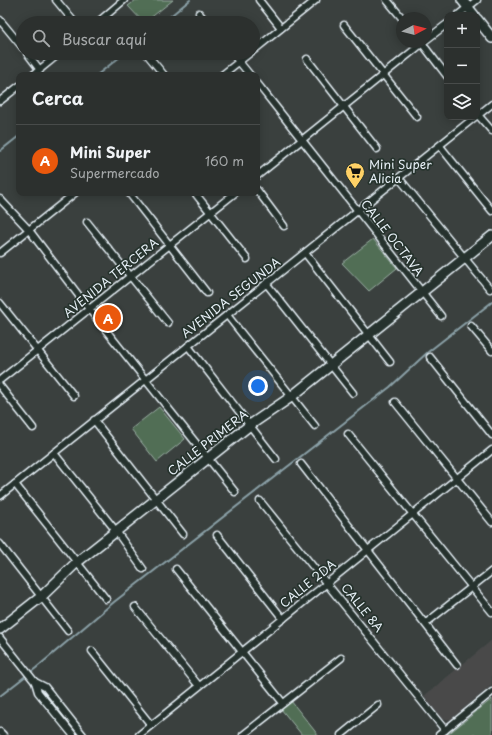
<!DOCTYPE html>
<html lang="es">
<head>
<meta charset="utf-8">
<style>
  :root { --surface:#2c302e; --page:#383c3a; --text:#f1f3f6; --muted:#a6a9aa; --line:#484b4a; --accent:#ea580c }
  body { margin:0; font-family:"Playpen Sans",sans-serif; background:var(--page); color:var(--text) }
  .controls { position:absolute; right:12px; top:12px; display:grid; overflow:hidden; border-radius:8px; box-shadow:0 2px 10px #0003 }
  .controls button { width:36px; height:36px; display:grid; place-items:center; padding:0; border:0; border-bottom:1px solid var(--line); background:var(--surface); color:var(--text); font:20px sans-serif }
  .compass { position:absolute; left:396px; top:12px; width:36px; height:36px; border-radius:50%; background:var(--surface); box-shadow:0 2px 10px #0003; rotate:83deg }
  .you { position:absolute; left:258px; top:386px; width:14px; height:14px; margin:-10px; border:3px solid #fff; border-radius:50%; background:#1a73e8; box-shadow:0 0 0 6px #1a73e833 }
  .badge { display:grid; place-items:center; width:26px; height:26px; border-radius:50%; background:var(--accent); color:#fff; font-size:13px; font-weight:700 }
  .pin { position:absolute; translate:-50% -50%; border:2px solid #fff; box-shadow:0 1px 4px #0006 }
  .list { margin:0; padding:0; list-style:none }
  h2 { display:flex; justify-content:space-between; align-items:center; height:52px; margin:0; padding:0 16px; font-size:17px }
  h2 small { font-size:13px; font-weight:400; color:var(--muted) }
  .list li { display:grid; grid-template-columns:26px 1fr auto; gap:12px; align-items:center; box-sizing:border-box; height:72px; padding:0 16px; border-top:1px solid var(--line) }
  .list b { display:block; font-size:15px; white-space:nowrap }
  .list p { margin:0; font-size:13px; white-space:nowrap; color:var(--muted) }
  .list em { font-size:13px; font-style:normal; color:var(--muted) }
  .icon { flex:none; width:22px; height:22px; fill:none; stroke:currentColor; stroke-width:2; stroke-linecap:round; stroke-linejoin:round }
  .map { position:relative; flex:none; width:492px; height:735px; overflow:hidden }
  .search { position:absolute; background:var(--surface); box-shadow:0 2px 10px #0003; left:16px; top:16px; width:244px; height:44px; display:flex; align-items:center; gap:10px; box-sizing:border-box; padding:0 14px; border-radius:22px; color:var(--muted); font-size:15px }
  .panel { position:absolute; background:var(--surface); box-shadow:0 2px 10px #0003; left:16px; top:72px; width:244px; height:124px; border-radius:8px }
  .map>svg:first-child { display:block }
</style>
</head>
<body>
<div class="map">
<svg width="492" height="735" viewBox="0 0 492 735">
  <rect width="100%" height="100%" fill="#3a403e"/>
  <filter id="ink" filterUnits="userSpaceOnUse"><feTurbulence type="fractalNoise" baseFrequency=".025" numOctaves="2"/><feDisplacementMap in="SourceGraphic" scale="8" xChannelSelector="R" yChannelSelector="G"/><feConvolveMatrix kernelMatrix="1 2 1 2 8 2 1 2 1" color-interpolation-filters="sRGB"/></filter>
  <g filter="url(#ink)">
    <polygon fill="#48494a" points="492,640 492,685 451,719 445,720 441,718 424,696"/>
    <g fill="#516e55" stroke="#9cb0a6">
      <polygon points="136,0 173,0 144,23 128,6"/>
      <polygon points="373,239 397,268 369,291 342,263"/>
      <polygon points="159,407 185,439 157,462 131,429"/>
      <polygon points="492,699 492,735 447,735"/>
      <polygon points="291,701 318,735 302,735 281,709"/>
    </g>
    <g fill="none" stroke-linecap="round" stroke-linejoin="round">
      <g stroke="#8ba1a8" stroke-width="2">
        <polyline points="162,23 190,0"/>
        <polyline points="97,75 125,53"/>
        <polyline points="0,151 19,136"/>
        <polyline points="0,696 36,668 114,602 390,387 428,352 492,302"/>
      </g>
      <defs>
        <g id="street">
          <polyline points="56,0 75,23"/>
          <polyline points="259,0 281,28"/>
          <polyline points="387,0 402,18"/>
          <polyline points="199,13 207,23"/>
          <polyline points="458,15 477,0"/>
          <polyline points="0,20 23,48"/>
          <polyline points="97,23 124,0"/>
          <polyline points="344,25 417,117"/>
          <polyline points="426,40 447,24"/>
          <polyline points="421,42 447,76"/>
          <polyline points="253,51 316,0"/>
          <polyline points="27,53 40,70"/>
          <polyline points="146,53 164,75"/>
          <polyline points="232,53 250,75"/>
          <polyline points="307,59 377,149"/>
          <polyline points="33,75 60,53"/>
          <polyline points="222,75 250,53"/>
          <polyline points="257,83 441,316"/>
          <polyline points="0,101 19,86"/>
          <polyline points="478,115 492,131"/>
          <polyline points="477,116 492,104"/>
          <polyline points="440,146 492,211"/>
          <polyline points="257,176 424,42"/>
          <polyline points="399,178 490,289"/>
          <polyline points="257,190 284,226"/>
          <polyline points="129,193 207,293"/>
          <polyline points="195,193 247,259"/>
          <polyline points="0,199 29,230 89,309 235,492"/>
          <polyline points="87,222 168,323"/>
          <polyline points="0,253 75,193"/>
          <polyline points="305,253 390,362"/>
          <polyline points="266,283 353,393"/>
          <polyline points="0,303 74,396"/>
          <polyline points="227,315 315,426"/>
          <polyline points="471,326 492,351"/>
          <polyline points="188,346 276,459"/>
          <polyline points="430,357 492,435"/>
          <polyline points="0,380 235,193"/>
          <polyline points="0,386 33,428"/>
          <polyline points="395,402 492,522"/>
          <polyline points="94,420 183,534"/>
          <polyline points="348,434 492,612"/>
          <polyline points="54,453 116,531 143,569"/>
          <polyline points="301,464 457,665"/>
          <polyline points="15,484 106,599"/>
          <polyline points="0,496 475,117"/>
          <polyline points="260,501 445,730"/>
          <polyline points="217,535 283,619"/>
          <polyline points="0,544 68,631"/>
          <polyline points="176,569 283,703"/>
          <polyline points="135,607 199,686"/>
          <polyline points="426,623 492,571"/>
          <polyline points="0,638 35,682 45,687 83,735"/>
          <polyline points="92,651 151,725"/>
          <polyline points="35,682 38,692 73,735"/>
          <polyline points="0,732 3,735"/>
          <polyline points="139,735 492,450"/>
          <polyline points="243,735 341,658"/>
          <polyline points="341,735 378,705"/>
          <polyline points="439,735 492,692"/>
        </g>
        <g id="secondary">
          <polyline points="462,0 474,15"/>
          <polyline points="477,19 492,38"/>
          <polyline points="0,629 42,596 76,563 250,425 291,397 492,236"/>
        </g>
      </defs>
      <use href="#street" stroke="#e8f1f8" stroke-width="9"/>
      <use href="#secondary" stroke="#e8f1f8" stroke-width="12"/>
      <use href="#street" stroke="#26332d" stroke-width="6"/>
      <use href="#secondary" stroke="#26332d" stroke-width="9"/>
    </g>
  </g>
  <defs>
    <symbol id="supermarket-pin" viewBox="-11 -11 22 30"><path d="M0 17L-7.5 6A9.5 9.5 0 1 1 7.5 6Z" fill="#ffd166" stroke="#26332d"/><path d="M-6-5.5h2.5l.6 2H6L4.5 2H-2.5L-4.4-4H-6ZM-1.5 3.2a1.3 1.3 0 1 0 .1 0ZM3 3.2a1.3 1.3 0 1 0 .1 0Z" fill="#111"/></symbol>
  </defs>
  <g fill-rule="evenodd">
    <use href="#supermarket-pin" x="344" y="161" width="22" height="30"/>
  </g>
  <g text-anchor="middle" stroke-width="3.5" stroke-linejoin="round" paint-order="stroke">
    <g font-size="12" fill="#e8f1f8" stroke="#26332d" text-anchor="start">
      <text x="369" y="169">Mini Super<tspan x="369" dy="14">Alicia</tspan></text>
    </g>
    <g font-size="12" fill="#e8f1f8" stroke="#26332d">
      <text transform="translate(392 238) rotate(52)" y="4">CALLE OCTAVA</text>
      <text transform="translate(111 278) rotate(-39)" y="4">AVENIDA TERCERA</text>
      <text transform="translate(231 298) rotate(-38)" y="4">AVENIDA SEGUNDA</text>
      <text transform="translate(208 443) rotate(-38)" y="4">CALLE PRIMERA</text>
      <text transform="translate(308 584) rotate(-39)" y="4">CALLE 2DA</text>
      <text transform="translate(362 608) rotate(51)" y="4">CALLE 8A</text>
    </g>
  </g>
</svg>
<div class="controls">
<button>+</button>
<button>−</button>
<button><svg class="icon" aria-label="layers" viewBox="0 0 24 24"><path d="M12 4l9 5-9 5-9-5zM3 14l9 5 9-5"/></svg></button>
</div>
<svg class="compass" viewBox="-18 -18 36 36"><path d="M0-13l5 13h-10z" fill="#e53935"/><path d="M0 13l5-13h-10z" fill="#a6a9aa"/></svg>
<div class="you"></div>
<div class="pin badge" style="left:108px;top:318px">A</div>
<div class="search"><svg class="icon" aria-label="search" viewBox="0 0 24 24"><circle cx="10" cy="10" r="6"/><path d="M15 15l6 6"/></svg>Buscar aquí</div>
<section class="panel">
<h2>Cerca<small></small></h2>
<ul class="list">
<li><span class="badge">A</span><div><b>Mini Super</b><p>Supermercado</p></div><em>160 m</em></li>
</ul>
</section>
</div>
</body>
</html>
